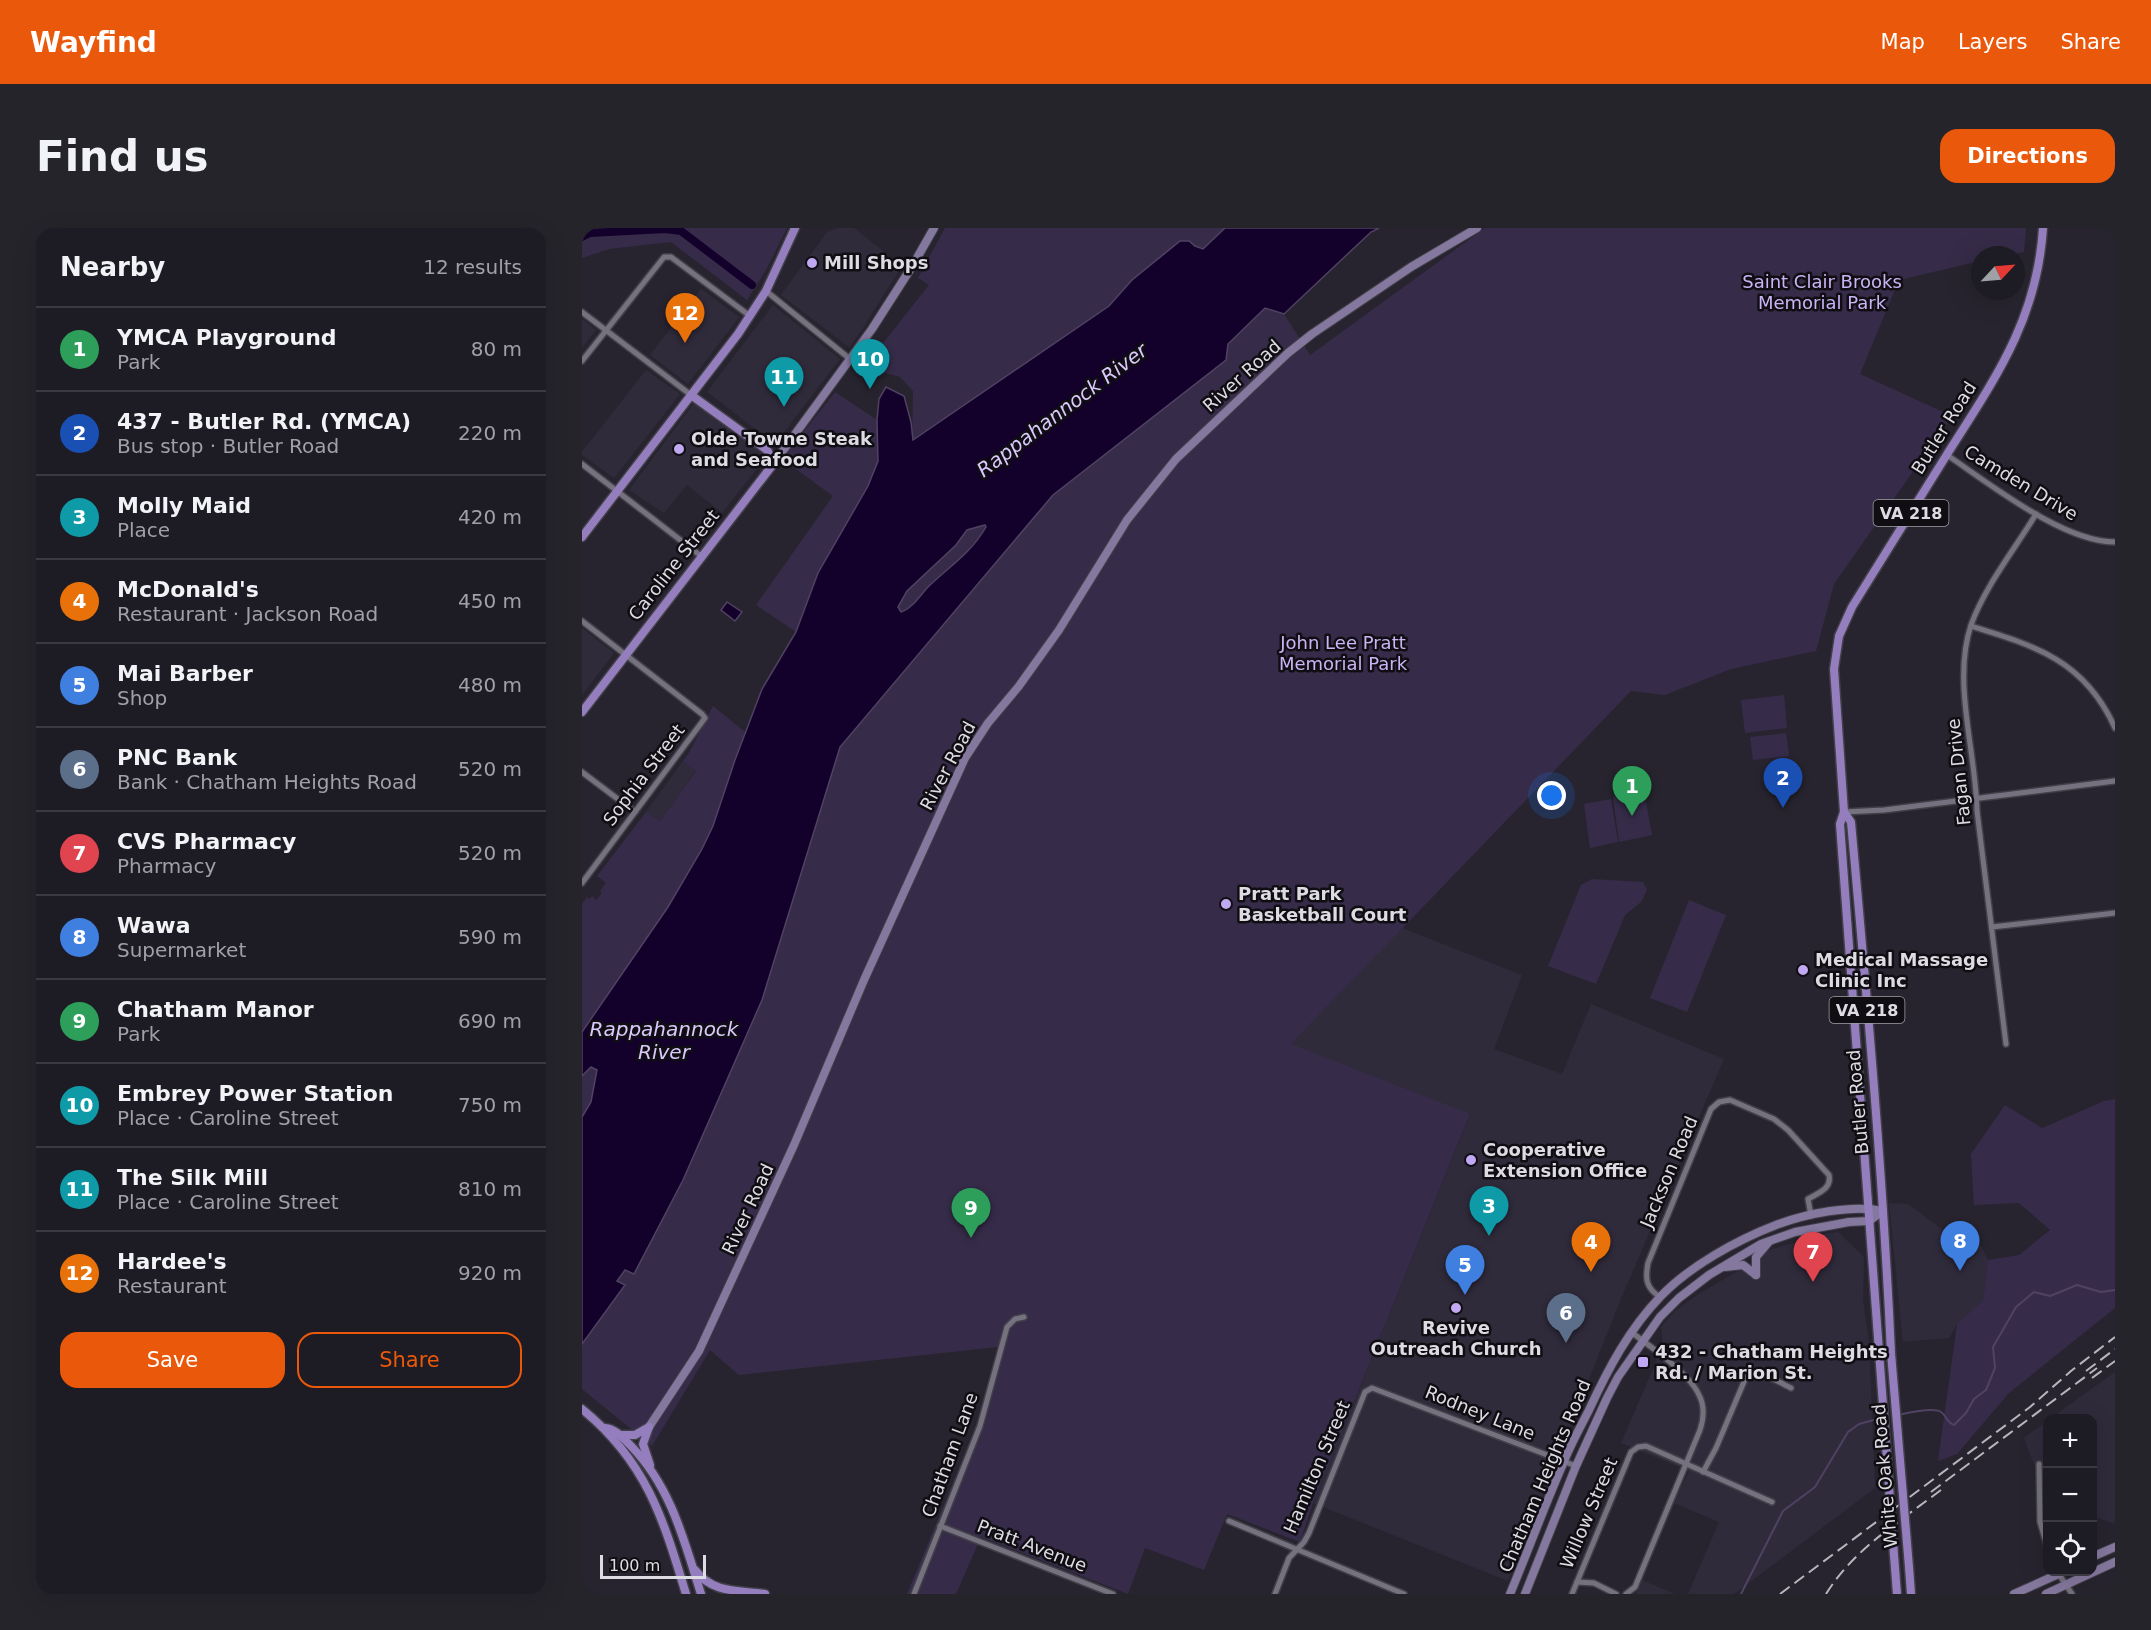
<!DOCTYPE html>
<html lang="en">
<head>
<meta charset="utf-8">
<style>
  :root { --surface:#1d1b23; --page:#25242b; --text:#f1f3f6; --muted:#a0a1a6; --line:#3b3941; --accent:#ea580c }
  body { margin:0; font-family:"DejaVu Sans",sans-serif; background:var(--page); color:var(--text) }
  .controls { position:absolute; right:18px; bottom:18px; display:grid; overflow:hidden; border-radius:12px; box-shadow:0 6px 24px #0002 }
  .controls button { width:54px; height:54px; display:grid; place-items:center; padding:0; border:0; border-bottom:2px solid var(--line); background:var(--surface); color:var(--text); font:30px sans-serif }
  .compass { position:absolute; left:1389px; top:18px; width:54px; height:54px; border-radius:50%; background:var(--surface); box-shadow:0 6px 24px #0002; rotate:64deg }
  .scale { position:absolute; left:18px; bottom:15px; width:106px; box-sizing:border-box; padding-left:6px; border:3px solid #dedce3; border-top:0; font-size:16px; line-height:21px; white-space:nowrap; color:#dedce3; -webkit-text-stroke:4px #100e13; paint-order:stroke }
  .you { position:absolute; left:970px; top:568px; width:21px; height:21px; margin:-15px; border:4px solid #fff; border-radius:50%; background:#1a73e8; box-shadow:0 0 0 9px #1a73e833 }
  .badge { display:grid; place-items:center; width:39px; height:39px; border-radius:50%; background:var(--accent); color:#fff; font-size:20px; font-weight:700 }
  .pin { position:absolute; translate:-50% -50px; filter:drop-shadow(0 2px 3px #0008) }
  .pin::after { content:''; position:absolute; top:32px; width:21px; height:18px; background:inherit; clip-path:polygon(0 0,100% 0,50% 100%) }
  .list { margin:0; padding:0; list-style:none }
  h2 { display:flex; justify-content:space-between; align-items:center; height:78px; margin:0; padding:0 24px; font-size:26px }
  h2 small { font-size:20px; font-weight:400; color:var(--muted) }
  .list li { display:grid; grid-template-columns:39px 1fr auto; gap:18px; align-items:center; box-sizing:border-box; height:84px; padding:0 24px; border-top:2px solid var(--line) }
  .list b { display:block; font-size:22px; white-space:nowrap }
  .list p { margin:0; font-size:20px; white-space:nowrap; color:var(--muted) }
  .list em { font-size:20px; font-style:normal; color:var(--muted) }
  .actions { display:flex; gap:12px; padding:18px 24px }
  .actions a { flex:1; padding:14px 0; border:2px solid var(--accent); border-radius:18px; text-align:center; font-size:21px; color:var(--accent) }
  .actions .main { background:var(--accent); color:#fff }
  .icon { flex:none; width:33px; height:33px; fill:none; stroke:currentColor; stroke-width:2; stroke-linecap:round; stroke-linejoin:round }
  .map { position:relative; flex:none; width:1533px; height:1366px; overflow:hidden; border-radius:18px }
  header { display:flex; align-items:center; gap:36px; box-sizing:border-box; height:84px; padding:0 30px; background:var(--accent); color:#fff }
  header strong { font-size:28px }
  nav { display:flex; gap:33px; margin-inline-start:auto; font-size:21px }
  .intro { display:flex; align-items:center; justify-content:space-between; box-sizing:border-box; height:144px; padding:0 36px }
  h1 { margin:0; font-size:42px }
  .button { padding:15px 27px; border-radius:18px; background:var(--accent); color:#fff; font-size:21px; font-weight:700 }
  main { display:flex; gap:36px; padding:0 36px }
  aside { flex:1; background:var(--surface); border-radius:18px; box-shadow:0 6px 24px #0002 }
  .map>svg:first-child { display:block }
</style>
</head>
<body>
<header>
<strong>Wayfind</strong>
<nav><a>Map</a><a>Layers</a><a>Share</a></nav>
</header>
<div class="intro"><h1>Find us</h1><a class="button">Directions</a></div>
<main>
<aside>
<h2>Nearby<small>12 results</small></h2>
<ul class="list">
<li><span class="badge" style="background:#2e9e5b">1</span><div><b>YMCA Playground</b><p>Park</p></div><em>80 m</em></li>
<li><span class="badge" style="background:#1a4fb4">2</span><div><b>437 - Butler Rd. (YMCA)</b><p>Bus stop · Butler Road</p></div><em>220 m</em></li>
<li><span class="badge" style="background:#0f9aa8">3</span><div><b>Molly Maid</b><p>Place</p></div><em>420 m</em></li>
<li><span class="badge" style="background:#e8710a">4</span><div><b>McDonald's</b><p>Restaurant · Jackson Road</p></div><em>450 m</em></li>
<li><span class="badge" style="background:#3f7fe0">5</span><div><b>Mai Barber</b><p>Shop</p></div><em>480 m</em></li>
<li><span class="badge" style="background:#5c6f8a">6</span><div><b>PNC Bank</b><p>Bank · Chatham Heights Road</p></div><em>520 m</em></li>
<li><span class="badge" style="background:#e0444e">7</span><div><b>CVS Pharmacy</b><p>Pharmacy</p></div><em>520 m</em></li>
<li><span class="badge" style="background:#3f7fe0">8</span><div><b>Wawa</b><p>Supermarket</p></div><em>590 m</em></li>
<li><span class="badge" style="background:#2e9e5b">9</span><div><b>Chatham Manor</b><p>Park</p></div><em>690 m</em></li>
<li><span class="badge" style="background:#0f9aa8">10</span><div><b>Embrey Power Station</b><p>Place · Caroline Street</p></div><em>750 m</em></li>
<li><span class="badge" style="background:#0f9aa8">11</span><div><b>The Silk Mill</b><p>Place · Caroline Street</p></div><em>810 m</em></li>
<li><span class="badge" style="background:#e8710a">12</span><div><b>Hardee's</b><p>Restaurant</p></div><em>920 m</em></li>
</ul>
<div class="actions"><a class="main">Save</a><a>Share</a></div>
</aside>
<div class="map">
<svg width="1533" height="1366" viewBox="0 0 1533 1366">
  <rect width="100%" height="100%" fill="#27242f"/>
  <g fill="#302b3b">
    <polygon points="255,0 272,0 320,38 268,120 199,67 245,4"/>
    <polygon points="119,61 157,89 106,156 68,127"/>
    <polygon points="191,77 258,131 193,216 125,164"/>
    <polygon points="0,91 14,102 0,120"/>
    <polygon points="64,142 98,166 32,250 0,227 0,224"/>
    <polygon points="112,175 185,228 140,285 105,257 82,285 47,262"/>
    <polygon points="0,400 32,425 0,467"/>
    <polygon points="101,533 114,542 78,593 64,584"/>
    <polygon points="820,700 940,747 912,821 980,846 1009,776 1142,831 1041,1066 926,1353 731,1275 888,887 708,817"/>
    <polygon points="1307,975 1326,976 1362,1003 1393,1005 1406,1032 1401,1072 1375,1096 1367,1110 1321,1114"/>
    <polygon points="1256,1004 1282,1029 1281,1072 1287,1115 1293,1260 1152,1366 1106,1366 1137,1294 1092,1275 1107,1243 1039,1215 1081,1118 1079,1099 1093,1083 1118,1065 1179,1030 1184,1023 1242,1006"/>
    <polygon points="1533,1144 1533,1296 1511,1288 1510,1190 1469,1190"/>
    <polygon points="1465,1193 1465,1271 1442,1210"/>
    <polygon points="1060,1352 1093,1366 1054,1366"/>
  </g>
  <g fill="#362c49">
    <polygon points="0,0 205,0 184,42 165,72 89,14 27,21 0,30"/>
    <polygon points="363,0 643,0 621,21 613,18 550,52 527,78 330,213 331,163 318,149 300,144 286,134 347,57 336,50"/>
    <polygon points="903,0 1444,0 1442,24 1426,27 1398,27 1398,33 1317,52 1278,146 1370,188 1252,356 1234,423 1149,441 1083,467 1049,463 709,816 888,886 731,1275 718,1314 645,1286 622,1342 563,1320 546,1366 399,1309 374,1366 325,1366 394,1199 416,1119 157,1147 128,1122 70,1218 0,1161 0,1116 43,1058 35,1053 43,1041 52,1045 101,952 180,772 258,519 471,267 644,132 646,116 683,79 702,86 728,127"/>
    <polygon points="253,164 295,192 296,233 286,258 236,345 214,404 174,377 251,268 200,231"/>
    <polygon points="403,296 404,299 401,304 375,335 350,356 325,381 319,384 316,379 325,363 374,317 385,302"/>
    <polygon points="1202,467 1205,500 1163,505 1159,472"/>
    <polygon points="131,478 163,504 131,598 120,621 86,679 0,804 0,676 5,669 8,671 10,668 14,672 20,665 18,663 24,655 15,648 64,584 78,593 114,543 101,533 108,523"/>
    <polygon points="1204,505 1207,528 1171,532 1168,509"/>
    <polygon points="1062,563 1070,607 1037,614 1031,569"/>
    <polygon points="1029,571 1036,614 1008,620 1002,576"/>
    <polygon points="1010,651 1061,654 1065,662 1059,674 1043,687 1014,756 966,738 999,657"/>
    <polygon points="1107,672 1144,687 1105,784 1068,770"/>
    <polygon points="9,838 15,842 9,874 0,889 0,848"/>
    <polygon points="1533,871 1533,1080 1427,1165 1375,1226 1356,1233 1375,1096 1401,1072 1406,1032 1437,1027 1468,1002 1437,975 1392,977 1389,926 1423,877 1460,900 1522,873"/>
  </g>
  <g fill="#13002b" stroke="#504262" stroke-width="1.5" fill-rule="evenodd">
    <path d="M643 0H797L789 4 702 86 683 80 646 116 644 132 471 267 258 519 180 772 101 952 52 1046 43 1042 35 1053 43 1057 0 1116V889L9 874 15 842 9 839 0 848V804L86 679 120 621 131 598 153 532 180 461 214 404 236 345 286 258 296 233 295 192 297 171 304 159 322 168 329 194 331 212 527 78 550 52 598 13H607L613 18 621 21ZM403 297 404 299C389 325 368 338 347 358 339 366 330 381 319 384L316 379 325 363 374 317 385 302Z"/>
    <polygon points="145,374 160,384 153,393 139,382"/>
  </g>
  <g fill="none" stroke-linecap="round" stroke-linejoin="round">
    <g stroke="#504262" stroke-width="2">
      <path d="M1316 1187C1325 1185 1352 1179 1359 1184 1365 1188 1364 1194 1372 1197L1384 1185 1392 1171 1404 1162 1413 1140 1411 1119 1434 1079 1452 1064 1468 1068 1495 1057 1519 1064 1533 1062"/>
      <polyline points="1159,1366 1201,1283 1233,1259 1266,1204 1277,1196 1299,1190"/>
    </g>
    <polyline stroke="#13002b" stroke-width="8" points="0,9 8,5 83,1 99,3 170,57"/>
    <defs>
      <g id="street">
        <polyline points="184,63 268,131"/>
        <polyline points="0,84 109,167"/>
        <polyline points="0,133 82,29 89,29 168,88"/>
        <path d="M1365 227C1408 256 1481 314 1533 314"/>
        <polyline points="0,236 119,328"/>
        <polyline points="0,393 120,486 123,490 0,655"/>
        <path d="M1389 398C1454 418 1503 433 1533 500"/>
        <polyline points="0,544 53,584"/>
        <polyline points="1262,584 1302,582 1533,553"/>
        <polyline points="1410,699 1533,685"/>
        <path d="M1424 816 1395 583C1394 524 1370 454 1389 397 1403 358 1433 321 1454 286"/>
        <path d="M1078 1069C1064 1060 1063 1051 1066 1035L1129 881 1137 874 1148 872 1192 891 1206 902 1247 947C1250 961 1236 965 1226 971L1229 988"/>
        <polyline points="1457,1236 1458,1294 1466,1321"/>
        <path d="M1121 1244 1134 1220 1164 1149C1177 1140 1196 1154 1209 1160"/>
        <polyline points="647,1293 822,1366"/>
        <polyline points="358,1298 531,1366"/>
        <polyline points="1476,1345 1490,1366"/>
        <polyline points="995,1354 1012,1355 1034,1366"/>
        <polyline points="332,1366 398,1198 425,1099 433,1091 442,1089"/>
        <polyline points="693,1366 707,1330 722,1314 727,1305 783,1164 790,1160 994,1238"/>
        <polyline points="990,1366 1049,1224 1056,1219 1064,1218 1190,1274"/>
        <path d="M1044 1366 1053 1359 1118 1202C1122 1190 1123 1177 1116 1165 1106 1145 1068 1118 1049 1104"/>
      </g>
      <g id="secondary">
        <polyline points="189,239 290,101 331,37 352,0"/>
        <polyline points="1143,1039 1161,1037 1174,1047"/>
        <polyline points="1174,1047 1174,1029 1186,1015"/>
        <polyline points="67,1199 117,1123 212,917 282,752 383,530 406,495 437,458 477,402 545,292 594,231 706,125 730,106 829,39 895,0"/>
        <polyline points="1510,1329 1533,1319"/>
        <path d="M928 1366C946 1323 962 1279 981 1236 988 1217 998 1200 1007 1182 1026 1141 1047 1101 1079 1068 1108 1038 1155 1012 1194 997 1223 986 1270 976 1301 983"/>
        <polyline points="943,1366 994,1238 1025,1170 1036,1149 1078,1089 1097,1070 1127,1047 1179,1016 1213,1004 1267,994 1287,993 1301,983"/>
        <polyline points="1432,1366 1481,1344"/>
        <polyline points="1464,1366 1533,1334"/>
      </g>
      <g id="primary">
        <polyline points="0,309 156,106 184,63 213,0"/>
        <polyline points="0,484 189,239 190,231 185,222 109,167"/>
        <path d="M1262 584 1269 594C1285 770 1301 948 1309 1125"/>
        <path d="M0 1181C64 1233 81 1290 104 1366"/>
        <polyline points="67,1199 61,1216 68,1237"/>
        <path d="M23 1200C34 1201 41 1210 49 1218 89 1259 102 1312 119 1366"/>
        <polyline points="38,1207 53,1207 67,1199"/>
        <path d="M1308 1272 1258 596 1262 584 1252 441 1257 408 1270 379C1301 329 1333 278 1364 228 1412 152 1455 93 1461 0"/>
        <polyline points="1310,1301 1315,1366"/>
        <polyline points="1327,1339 1329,1366"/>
        <path d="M113 1342C131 1366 157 1362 183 1366"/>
      </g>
    </defs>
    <use href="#street" stroke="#413f48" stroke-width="8"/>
    <use href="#secondary" stroke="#413f48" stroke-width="10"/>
    <use href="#primary" stroke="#413f48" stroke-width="11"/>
    <use href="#street" stroke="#75717e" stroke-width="5"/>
    <use href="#secondary" stroke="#85789e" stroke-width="8"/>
    <use href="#primary" stroke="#957ebe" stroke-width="8"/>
    <g stroke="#b8b6bd" stroke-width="2" stroke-dasharray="12 6" stroke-linecap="butt">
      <polyline points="1504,1143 1533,1121"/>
      <polyline points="1510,1150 1533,1133"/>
      <polyline points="1349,1264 1515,1140"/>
      <polyline points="1198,1366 1448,1179 1489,1143 1533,1109"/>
      <path d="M1244 1366C1272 1321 1317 1294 1359 1262"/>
    </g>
    <defs>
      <g id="primary-bridge">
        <polyline points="1309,1125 1327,1339"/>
        <polyline points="1308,1272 1310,1301"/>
      </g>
    </defs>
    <use href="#primary-bridge" stroke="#413f48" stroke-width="11" stroke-linecap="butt"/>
    <use href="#primary-bridge" stroke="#957ebe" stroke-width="8"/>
  </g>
  <g fill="#c1a8f3" stroke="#100e13" stroke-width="2">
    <circle cx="230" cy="35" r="6"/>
    <circle cx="97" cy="221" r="6"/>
    <circle cx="644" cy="676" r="6"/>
    <circle cx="1221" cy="742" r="6"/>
    <circle cx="889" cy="932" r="6"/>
    <circle cx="874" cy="1080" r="6"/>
    <rect x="1055" y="1128" width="12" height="12" rx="3"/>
  </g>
  <g text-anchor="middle" stroke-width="5" stroke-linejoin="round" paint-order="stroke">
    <g fill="#100e13" stroke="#a09ea5" stroke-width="1.5">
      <rect x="1291.5" y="272" width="75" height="26" rx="4.5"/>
      <rect x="1247.5" y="769" width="75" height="26" rx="4.5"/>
    </g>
    <g font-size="16" font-weight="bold" fill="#dedce3">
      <text x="1329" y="291">VA 218</text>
      <text x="1285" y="788">VA 218</text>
    </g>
    <g font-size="18" font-weight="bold" fill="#dedce3" stroke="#100e13" text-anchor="start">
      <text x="242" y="41">Mill Shops</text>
      <text x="109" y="217">Olde Towne Steak<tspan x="109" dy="21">and Seafood</tspan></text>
      <text x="656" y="672">Pratt Park<tspan x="656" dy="21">Basketball Court</tspan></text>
      <text x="1233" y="738">Medical Massage<tspan x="1233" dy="21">Clinic Inc</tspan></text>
      <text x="901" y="928">Cooperative<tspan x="901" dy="21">Extension Office</tspan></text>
      <text x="874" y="1106" text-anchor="middle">Revive<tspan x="874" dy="21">Outreach Church</tspan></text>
      <text x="1073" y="1130">432 - Chatham Heights<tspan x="1073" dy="21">Rd. / Marion St.</tspan></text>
    </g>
    <g font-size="18" fill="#c9b4f6" stroke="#100e13">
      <text x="1240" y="60">Saint Clair Brooks<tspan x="1240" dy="21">Memorial Park</tspan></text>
      <text x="761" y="421">John Lee Pratt<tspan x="761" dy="21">Memorial Park</tspan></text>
    </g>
    <g font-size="18" fill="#dedce3" stroke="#100e13">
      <text transform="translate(660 148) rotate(-42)" y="6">River Road</text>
      <text transform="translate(1362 200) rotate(-58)" y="6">Butler Road</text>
      <text transform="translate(1439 255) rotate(31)" y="6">Camden Drive</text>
      <text transform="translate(92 337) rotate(-52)" y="6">Caroline Street</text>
      <text transform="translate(366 538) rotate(-62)" y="6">River Road</text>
      <text transform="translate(1377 544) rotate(-96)" y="6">Fagan Drive</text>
      <text transform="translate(62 547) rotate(-53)" y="6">Sophia Street</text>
      <text transform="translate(1276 874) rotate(-95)" y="6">Butler Road</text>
      <text transform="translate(1087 944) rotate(-67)" y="6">Jackson Road</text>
      <text transform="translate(166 981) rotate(-65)" y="6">River Road</text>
      <text transform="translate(898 1185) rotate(22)" y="6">Rodney Lane</text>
      <text transform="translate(368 1227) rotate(-70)" y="6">Chatham Lane</text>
      <text transform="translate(735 1239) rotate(-67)" y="6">Hamilton Street</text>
      <text transform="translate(963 1248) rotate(-67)" y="6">Chatham Heights Road</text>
      <text transform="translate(1303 1248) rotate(-95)" y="6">White Oak Road</text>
      <text transform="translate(1007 1285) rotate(-67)" y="6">Willow Street</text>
      <text transform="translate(450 1318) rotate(21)" y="6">Pratt Avenue</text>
    </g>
    <g font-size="20" font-style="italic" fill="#d9c9fc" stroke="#100e13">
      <text transform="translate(480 182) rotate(-37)" y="7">Rappahannock River</text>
      <text x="82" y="808">Rappahannock<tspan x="82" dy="23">River</tspan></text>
    </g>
  </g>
</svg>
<div class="controls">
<button>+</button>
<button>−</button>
<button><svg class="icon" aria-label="locate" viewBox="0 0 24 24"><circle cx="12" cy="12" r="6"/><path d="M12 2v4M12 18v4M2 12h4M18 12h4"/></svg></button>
</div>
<svg class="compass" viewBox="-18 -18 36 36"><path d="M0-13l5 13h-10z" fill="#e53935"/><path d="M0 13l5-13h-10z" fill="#a0a1a6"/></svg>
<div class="scale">100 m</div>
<div class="you"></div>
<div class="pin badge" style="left:1050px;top:588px;background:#2e9e5b">1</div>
<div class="pin badge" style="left:1201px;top:580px;background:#1a4fb4">2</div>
<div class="pin badge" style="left:907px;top:1008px;background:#0f9aa8">3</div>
<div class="pin badge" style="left:1009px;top:1044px;background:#e8710a">4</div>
<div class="pin badge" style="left:883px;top:1067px;background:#3f7fe0">5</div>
<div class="pin badge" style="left:984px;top:1115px;background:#5c6f8a">6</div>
<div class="pin badge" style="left:1231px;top:1054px;background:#e0444e">7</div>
<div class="pin badge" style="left:1378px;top:1043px;background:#3f7fe0">8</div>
<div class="pin badge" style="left:389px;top:1010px;background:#2e9e5b">9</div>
<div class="pin badge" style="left:288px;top:161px;background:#0f9aa8">10</div>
<div class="pin badge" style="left:202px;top:179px;background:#0f9aa8">11</div>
<div class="pin badge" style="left:103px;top:115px;background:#e8710a">12</div>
</div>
</main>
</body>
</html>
